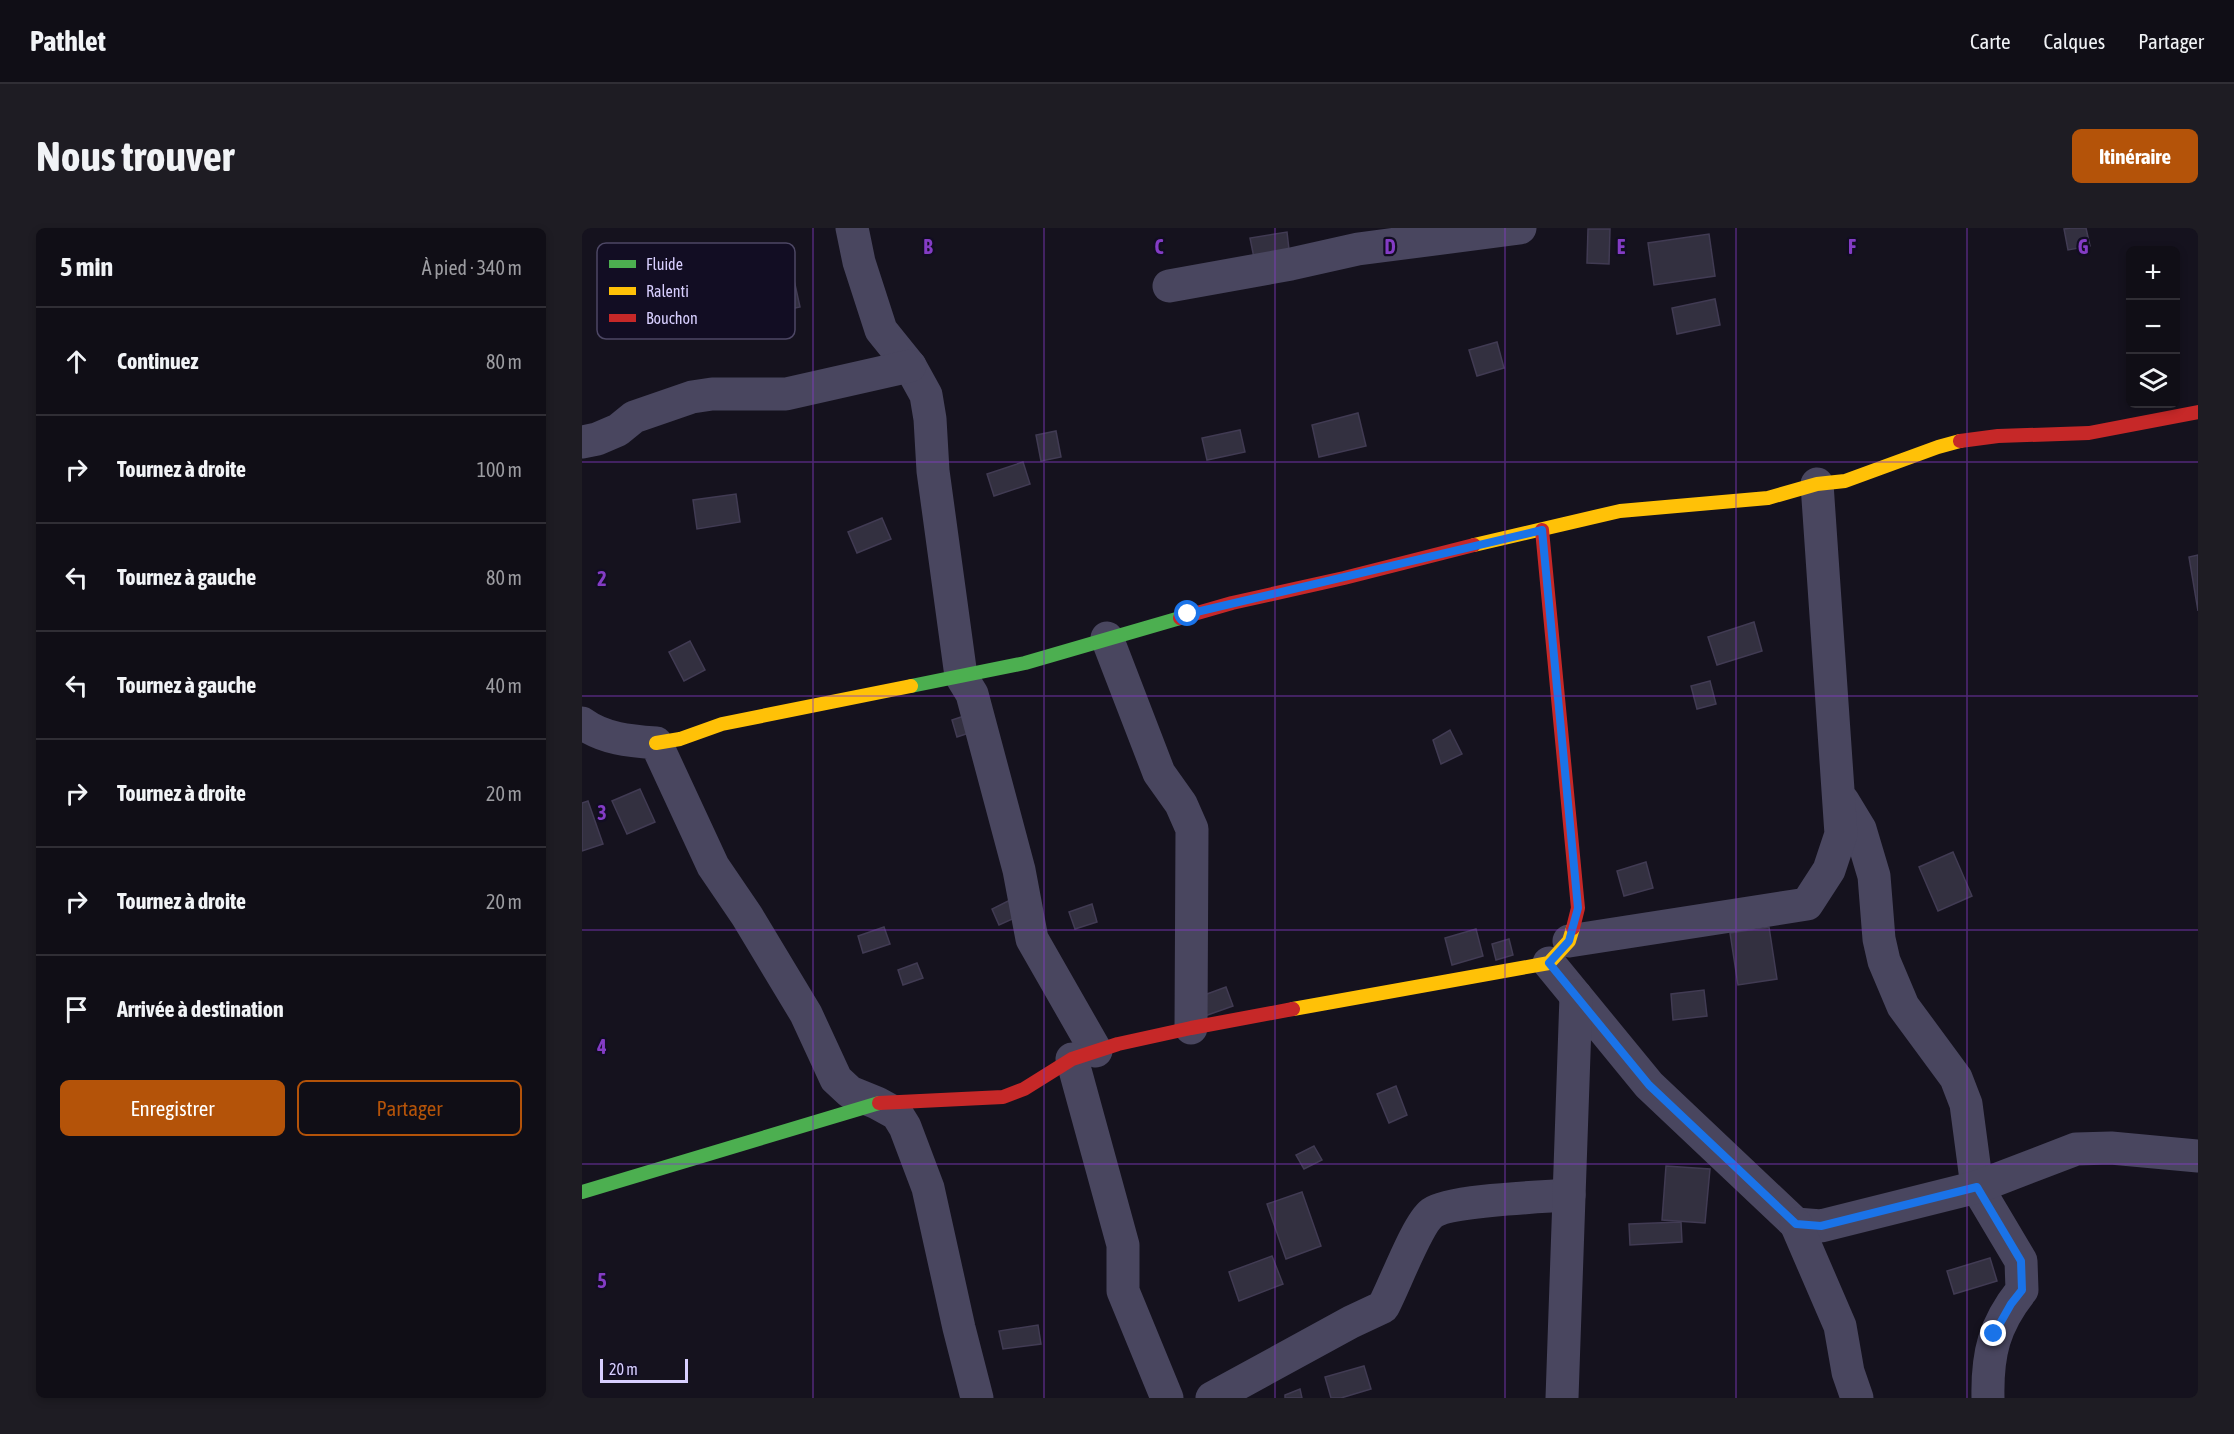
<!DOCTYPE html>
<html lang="fr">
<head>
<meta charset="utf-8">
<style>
  :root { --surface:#100e16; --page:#1e1c23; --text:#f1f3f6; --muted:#9c9ca1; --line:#302e35; --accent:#b45309 }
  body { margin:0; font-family:"Asap Condensed",sans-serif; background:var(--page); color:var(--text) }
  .controls { position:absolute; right:18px; top:18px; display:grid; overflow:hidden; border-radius:9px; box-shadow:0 3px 9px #0003 }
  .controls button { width:54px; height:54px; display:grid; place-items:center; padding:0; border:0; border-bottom:2px solid var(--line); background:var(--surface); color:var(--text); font:30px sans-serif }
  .scale { position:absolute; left:18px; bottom:15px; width:88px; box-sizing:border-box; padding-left:6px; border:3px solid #d8cfff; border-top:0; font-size:16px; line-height:21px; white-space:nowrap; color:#d8cfff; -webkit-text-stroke:4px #120d23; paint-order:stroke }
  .stop { position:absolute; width:18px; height:18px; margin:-14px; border:4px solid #1a73e8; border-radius:50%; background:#fff }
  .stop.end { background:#1a73e8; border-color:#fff; box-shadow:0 2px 6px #0008 }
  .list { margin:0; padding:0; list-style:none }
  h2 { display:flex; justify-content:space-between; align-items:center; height:78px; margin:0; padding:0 24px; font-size:26px }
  h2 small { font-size:20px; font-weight:400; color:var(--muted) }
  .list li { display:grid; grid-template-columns:39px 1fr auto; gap:18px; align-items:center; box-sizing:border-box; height:108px; padding:0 24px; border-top:2px solid var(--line) }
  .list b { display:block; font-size:22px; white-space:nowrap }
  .list em { font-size:20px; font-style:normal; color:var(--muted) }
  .actions { display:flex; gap:12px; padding:18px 24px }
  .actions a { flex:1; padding:14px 0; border:2px solid var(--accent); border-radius:9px; text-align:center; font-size:21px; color:var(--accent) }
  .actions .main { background:var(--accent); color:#fff }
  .icon { flex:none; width:33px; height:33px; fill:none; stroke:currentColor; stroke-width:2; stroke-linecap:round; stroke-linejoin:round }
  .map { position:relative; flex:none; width:1616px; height:1170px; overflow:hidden; border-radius:9px }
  header { display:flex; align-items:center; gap:36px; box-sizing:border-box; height:84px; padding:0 30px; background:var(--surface); border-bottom:2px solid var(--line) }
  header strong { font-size:28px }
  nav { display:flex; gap:33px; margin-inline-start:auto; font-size:21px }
  .intro { display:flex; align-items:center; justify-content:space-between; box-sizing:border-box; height:144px; padding:0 36px }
  h1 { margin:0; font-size:42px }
  .button { padding:15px 27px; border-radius:9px; background:var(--accent); color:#fff; font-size:21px; font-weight:700 }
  main { display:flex; gap:36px; padding:0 36px }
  aside { flex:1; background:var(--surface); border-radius:9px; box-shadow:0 3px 9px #0003 }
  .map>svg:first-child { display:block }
</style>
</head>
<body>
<header>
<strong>Pathlet</strong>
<nav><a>Carte</a><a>Calques</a><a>Partager</a></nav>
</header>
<div class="intro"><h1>Nous trouver</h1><a class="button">Itinéraire</a></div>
<main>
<aside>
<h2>5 min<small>À pied · 340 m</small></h2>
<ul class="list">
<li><svg class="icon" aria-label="ahead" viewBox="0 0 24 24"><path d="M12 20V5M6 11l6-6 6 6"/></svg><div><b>Continuez</b></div><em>80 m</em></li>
<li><svg class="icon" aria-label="right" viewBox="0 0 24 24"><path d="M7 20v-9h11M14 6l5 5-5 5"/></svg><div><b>Tournez à droite</b></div><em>100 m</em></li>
<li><svg class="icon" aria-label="left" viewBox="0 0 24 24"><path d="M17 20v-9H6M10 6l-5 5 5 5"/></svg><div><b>Tournez à gauche</b></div><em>80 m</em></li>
<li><svg class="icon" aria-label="left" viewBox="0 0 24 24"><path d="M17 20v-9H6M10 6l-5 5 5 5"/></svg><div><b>Tournez à gauche</b></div><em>40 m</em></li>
<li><svg class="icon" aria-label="right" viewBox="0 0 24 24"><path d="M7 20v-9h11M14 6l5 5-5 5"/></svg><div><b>Tournez à droite</b></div><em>20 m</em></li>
<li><svg class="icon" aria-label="right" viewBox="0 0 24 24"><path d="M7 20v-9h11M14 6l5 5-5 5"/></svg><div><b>Tournez à droite</b></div><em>20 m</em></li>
<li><svg class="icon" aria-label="arrive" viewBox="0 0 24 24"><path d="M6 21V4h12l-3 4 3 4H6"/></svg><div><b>Arrivée à destination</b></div></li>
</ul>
<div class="actions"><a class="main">Enregistrer</a><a>Partager</a></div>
</aside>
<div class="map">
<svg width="1616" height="1170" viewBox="0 0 1616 1170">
  <rect width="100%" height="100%" fill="#15121e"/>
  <g fill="#333040" stroke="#413b53" stroke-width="1.5">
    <polygon points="1489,0 1504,0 1508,18 1486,22 1482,1"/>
    <polygon points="1006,1 1028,1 1027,36 1005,35"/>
    <polygon points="705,4 708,30 673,35 668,10"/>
    <polygon points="1127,6 1133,48 1072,57 1066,15"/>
    <polygon points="206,25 218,79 194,84 182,31"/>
    <polygon points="1133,71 1138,97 1095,106 1090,80"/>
    <polygon points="915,114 922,140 895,148 887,122"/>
    <polygon points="776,185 784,218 737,229 730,197"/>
    <polygon points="658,202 663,224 625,232 620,210"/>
    <polygon points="474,203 479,229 459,233 454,207"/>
    <polygon points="441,234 448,256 412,268 405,246"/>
    <polygon points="154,266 158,294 115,301 111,272"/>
    <polygon points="300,290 309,311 275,325 266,304"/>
    <polygon points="1616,327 1616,383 1607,329"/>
    <polygon points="1172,394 1180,423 1135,437 1126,409"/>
    <polygon points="108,413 123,442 102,453 87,424"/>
    <polygon points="1128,453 1134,476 1115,481 1109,458"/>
    <polygon points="388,486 393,503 375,509 370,492"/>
    <polygon points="868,502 880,526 859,536 851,512"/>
    <polygon points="58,561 73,594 45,606 30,573"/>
    <polygon points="6,573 21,616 0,623 0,575"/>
    <polygon points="1371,624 1390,668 1356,683 1337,639"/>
    <polygon points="1064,634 1071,660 1042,668 1035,643"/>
    <polygon points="430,671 437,688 417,697 410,681"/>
    <polygon points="510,676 515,694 493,701 487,684"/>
    <polygon points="302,699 308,716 281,725 276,708"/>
    <polygon points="1187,699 1195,751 1156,757 1148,705"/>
    <polygon points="894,701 901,728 870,737 863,710"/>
    <polygon points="927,711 931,727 914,732 910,716"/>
    <polygon points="335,735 341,750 321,757 316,742"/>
    <polygon points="644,759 651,778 620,789 614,770"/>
    <polygon points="1122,762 1125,788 1091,792 1089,766"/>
    <polygon points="814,858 825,887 807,895 795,866"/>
    <polygon points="732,918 740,932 722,941 714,927"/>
    <polygon points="1084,938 1128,941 1123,995 1080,992"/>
    <polygon points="720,964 739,1018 704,1031 685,976"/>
    <polygon points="1099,994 1100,1014 1048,1017 1047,996"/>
    <polygon points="690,1028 701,1056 657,1073 647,1044"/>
    <polygon points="1408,1030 1415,1053 1372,1066 1365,1043"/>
    <polygon points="456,1097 459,1116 421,1121 417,1103"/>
    <polygon points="782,1138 789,1161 759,1170 749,1170 743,1149"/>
    <polygon points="718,1161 720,1170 703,1170 703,1167"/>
  </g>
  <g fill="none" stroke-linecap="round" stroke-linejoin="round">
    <g stroke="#49465f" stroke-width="33">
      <polyline points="270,0 277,34 299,102 328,138 344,167 348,191 351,243 379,448 390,466 437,642 450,711 514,823"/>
      <polyline points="587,58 709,36 776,21 938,0"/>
      <polyline points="0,214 15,211 36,202 52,189 110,169 130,166 204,166 328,138"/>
      <polyline points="525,410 577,545 599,576 610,601 609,800"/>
      <path d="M0 495C22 511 48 513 74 515L131 638 165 688 224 786 254 851 268 864 295 875 315 886 323 899 346 960 377 1100 395 1170"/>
      <path d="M1261 573 1278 601 1292 648 1297 711 1302 733 1321 778 1374 850 1384 876 1395 959 1439 1033 1440 1062C1412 1097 1405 1126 1406 1170"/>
      <polyline points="987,713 1225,676 1247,642 1259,606 1235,256"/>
      <polyline points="967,735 1067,857 1214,996 1239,998 1395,959 1494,921 1529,920 1616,928"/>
      <polyline points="490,831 541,1017 541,1063 585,1170"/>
      <polyline points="1214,996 1258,1098 1266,1144 1275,1170"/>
      <path d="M630 1170 769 1094 801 1079C812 1059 835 996 850 985 867 972 961 969 987 967"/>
      <polyline points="980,1170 994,768"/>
    </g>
    <g stroke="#4caf50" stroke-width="14">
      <polyline points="329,458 443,435 598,390"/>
      <polyline points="0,964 297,875"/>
    </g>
    <g stroke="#ffc107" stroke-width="14">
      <polyline points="892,317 1038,283 1186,270 1235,256 1263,253 1356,219 1378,213"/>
      <polyline points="74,515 98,511 140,496 329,458"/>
      <polyline points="711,781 967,735 987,713 991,700"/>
    </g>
    <g stroke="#c62828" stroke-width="14">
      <polyline points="1378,213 1416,208 1507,205 1616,184"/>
      <polyline points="960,302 996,680 991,700"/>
      <polyline points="598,390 650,375 762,350 892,317"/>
      <polyline points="297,875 421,869 442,861 490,831 536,816 609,800 711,781"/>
    </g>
  </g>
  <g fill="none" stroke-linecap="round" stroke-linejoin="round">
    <polyline stroke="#1a73e8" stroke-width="8" points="606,386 960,302 996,680 987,713 967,735 1067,857 1214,996 1239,998 1395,959 1439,1033 1440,1062 1429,1076 1412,1106"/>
  </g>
  <path fill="none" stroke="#843cc5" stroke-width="1.5" stroke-opacity="0.55" d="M231 0V1170M462 0V1170M693 0V1170M923 0V1170M1154 0V1170M1385 0V1170M0 234H1616M0 468H1616M0 702H1616M0 936H1616"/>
  <rect x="15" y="15" width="198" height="96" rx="9" fill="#120d23" stroke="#4d4765" stroke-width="1.5"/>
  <rect x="27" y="32" width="27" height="8" fill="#4caf50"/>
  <rect x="27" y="59" width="27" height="8" fill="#ffc107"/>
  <rect x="27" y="86" width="27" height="8" fill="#c62828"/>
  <g font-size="16" fill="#d8cfff">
    <text x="64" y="42">Fluide</text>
    <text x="64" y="69">Ralenti</text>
    <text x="64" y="96">Bouchon</text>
  </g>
  <g font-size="20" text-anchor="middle" font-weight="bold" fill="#843cc5" stroke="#120d23" stroke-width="4.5" stroke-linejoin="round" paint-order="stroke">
    <text x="346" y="26">B</text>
    <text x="577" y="26">C</text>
    <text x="808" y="26">D</text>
    <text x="1039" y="26">E</text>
    <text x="1270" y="26">F</text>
    <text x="1501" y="26">G</text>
    <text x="20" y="358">2</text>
    <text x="20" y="592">3</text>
    <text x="20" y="826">4</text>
    <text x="20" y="1060">5</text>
  </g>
</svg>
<div class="controls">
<button>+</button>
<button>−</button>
<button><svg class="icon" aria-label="layers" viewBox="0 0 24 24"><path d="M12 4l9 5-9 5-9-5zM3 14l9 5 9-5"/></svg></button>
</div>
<div class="scale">20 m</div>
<div class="stop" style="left:606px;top:386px"></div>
<div class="stop end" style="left:1412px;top:1106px"></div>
</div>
</main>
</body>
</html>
